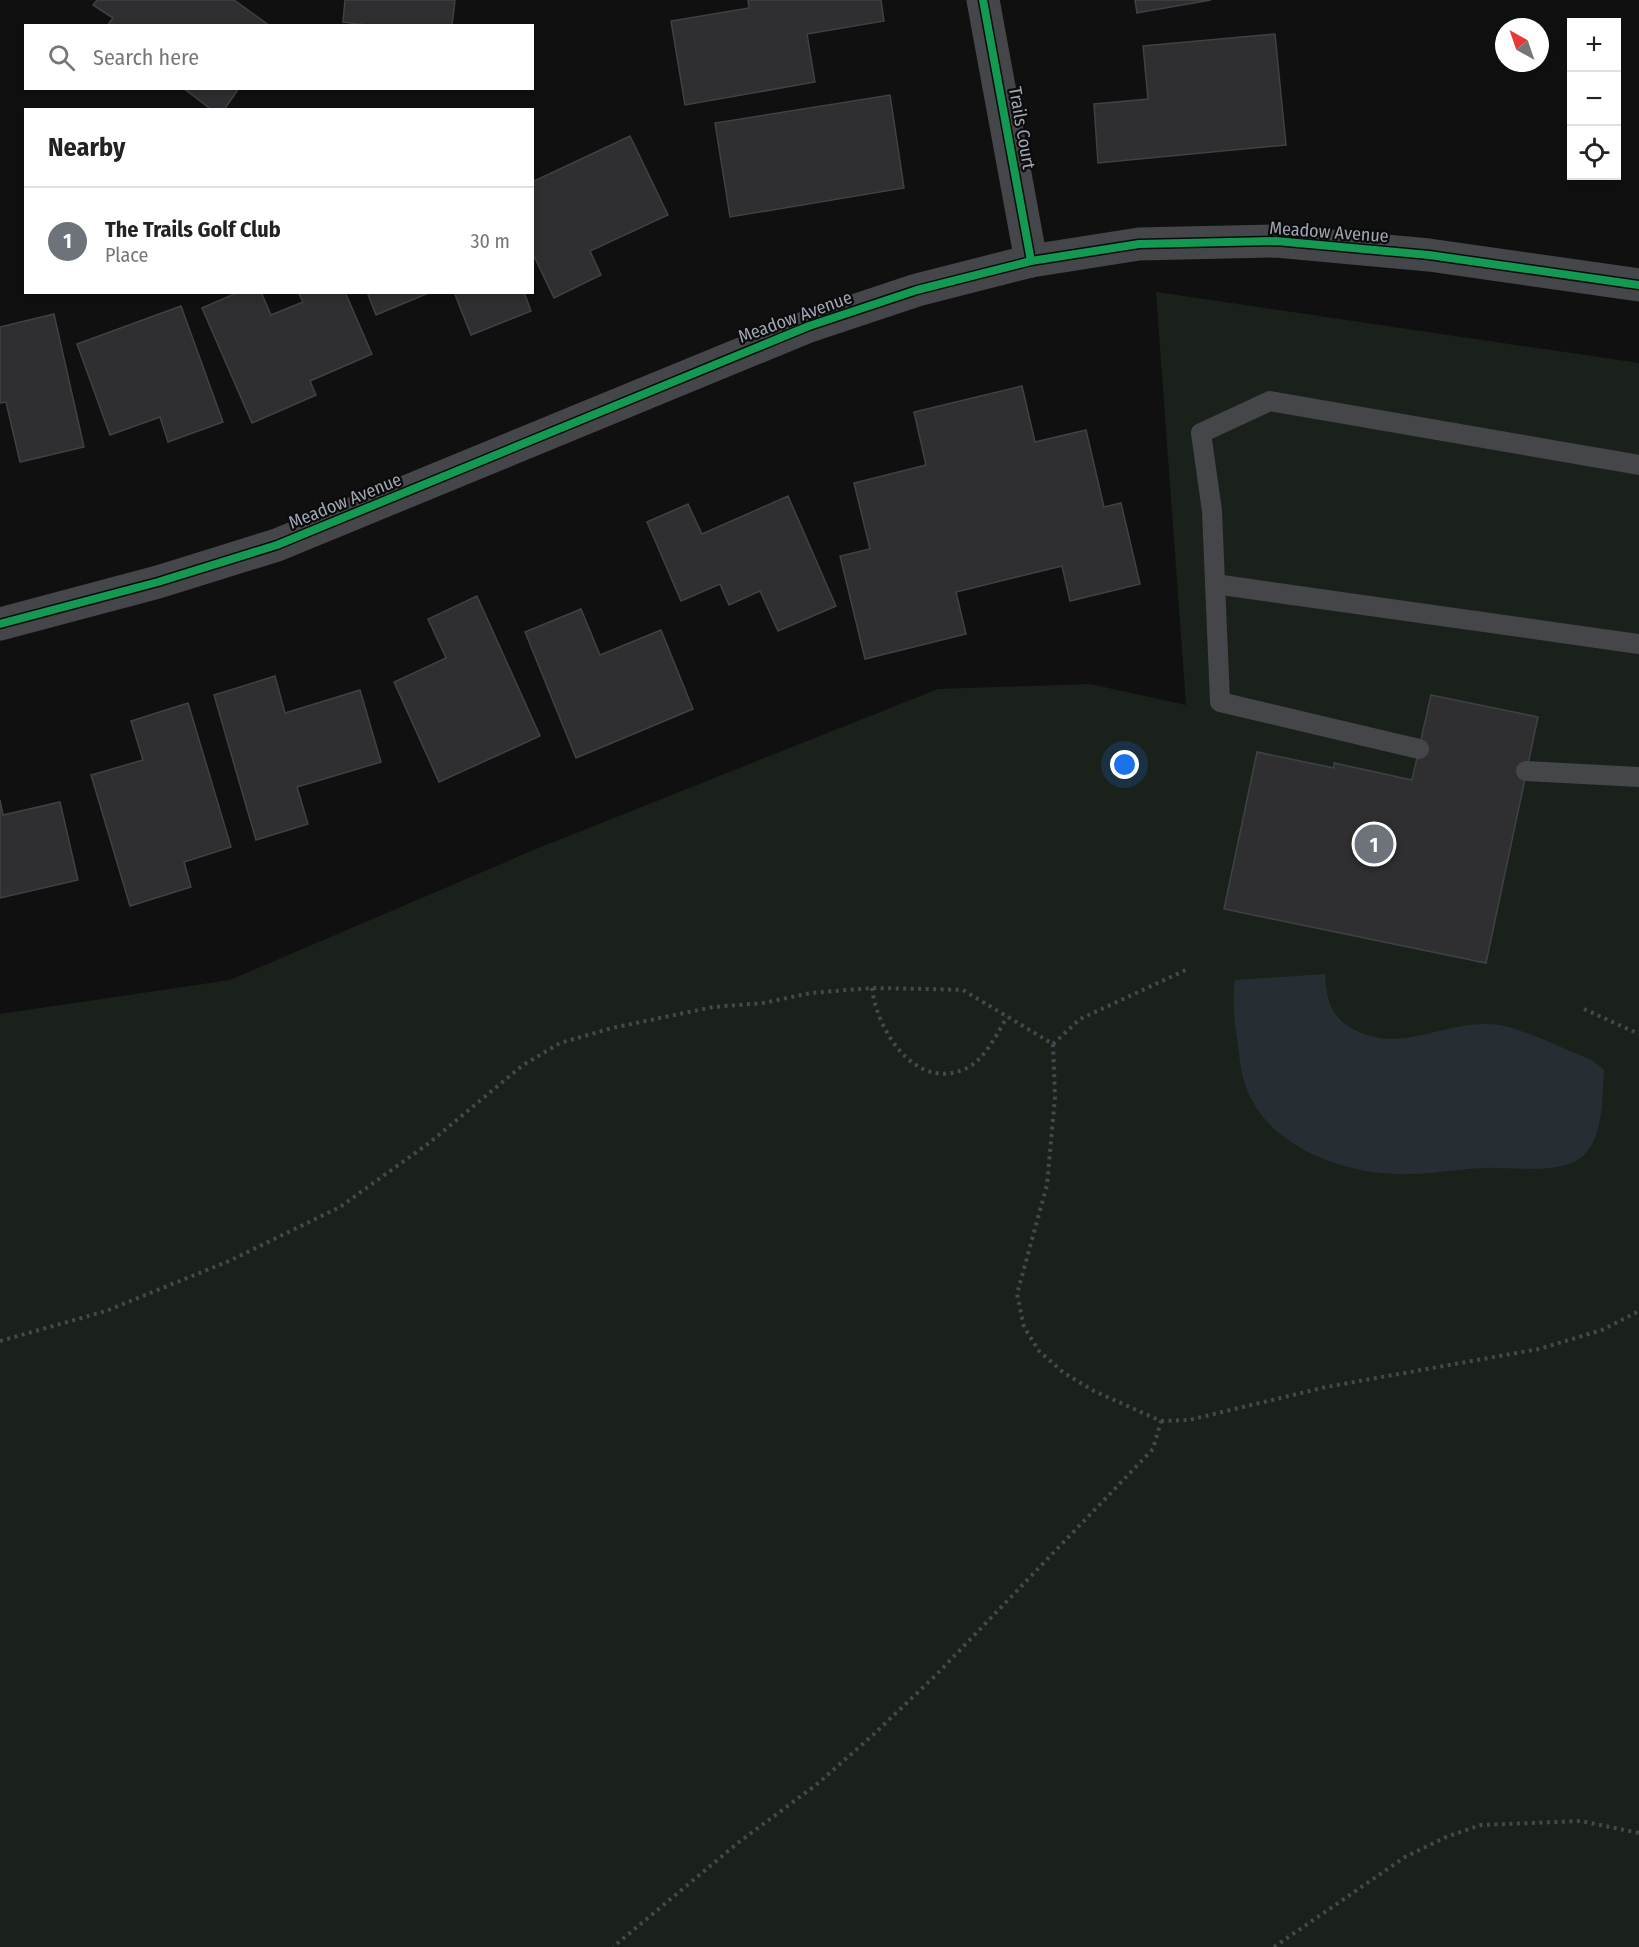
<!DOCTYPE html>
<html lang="en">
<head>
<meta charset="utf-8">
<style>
  :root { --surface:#fff; --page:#f2f2f2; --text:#222; --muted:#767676; --line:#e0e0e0; --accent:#6e727a }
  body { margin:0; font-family:"Fira Sans Condensed",sans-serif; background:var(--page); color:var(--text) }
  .controls { position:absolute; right:18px; top:18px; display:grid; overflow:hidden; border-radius:0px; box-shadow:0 3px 9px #0003 }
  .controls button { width:54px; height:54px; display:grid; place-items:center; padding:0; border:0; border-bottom:2px solid var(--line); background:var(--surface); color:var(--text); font:30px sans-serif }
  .compass { position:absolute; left:1495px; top:18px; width:54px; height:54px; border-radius:50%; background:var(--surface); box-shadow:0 3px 9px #0003; rotate:320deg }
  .you { position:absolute; left:1125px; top:765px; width:21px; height:21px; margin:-15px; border:4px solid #fff; border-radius:50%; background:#1a73e8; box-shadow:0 0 0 9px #1a73e833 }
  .badge { display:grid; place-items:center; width:39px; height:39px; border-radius:50%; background:var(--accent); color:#fff; font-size:20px; font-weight:700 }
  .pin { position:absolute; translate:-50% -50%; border:3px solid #fff; box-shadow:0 2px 6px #0006 }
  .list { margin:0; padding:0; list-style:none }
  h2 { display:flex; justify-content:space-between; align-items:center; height:78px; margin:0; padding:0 24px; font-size:26px }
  h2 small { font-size:20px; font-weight:400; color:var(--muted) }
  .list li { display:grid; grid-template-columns:39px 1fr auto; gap:18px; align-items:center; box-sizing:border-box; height:108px; padding:0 24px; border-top:2px solid var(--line) }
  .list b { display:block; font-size:22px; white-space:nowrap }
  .list p { margin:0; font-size:20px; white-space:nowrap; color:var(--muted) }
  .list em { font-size:20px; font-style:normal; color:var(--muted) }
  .icon { flex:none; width:33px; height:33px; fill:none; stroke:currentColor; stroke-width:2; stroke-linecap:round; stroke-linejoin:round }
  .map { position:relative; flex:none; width:1639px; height:1947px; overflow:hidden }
  .search { position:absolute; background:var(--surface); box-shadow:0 3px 9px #0003; left:24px; top:24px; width:510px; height:66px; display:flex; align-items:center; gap:15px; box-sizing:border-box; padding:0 21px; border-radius:0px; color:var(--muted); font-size:22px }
  .panel { position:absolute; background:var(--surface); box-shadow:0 3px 9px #0003; left:24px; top:108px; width:510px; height:186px; border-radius:0px }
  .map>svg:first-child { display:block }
</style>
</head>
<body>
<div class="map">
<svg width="1639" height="1947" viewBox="0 0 1639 1947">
  <rect width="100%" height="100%" fill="#101011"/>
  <polygon fill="#1a211b" points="1156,292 1639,363 1639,1947 0,1947 0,1014 230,980 536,849 938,689 1090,684 1186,705"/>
  <path fill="#262e34" d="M1325 974C1327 1003 1331 1019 1359 1032 1406 1053 1450 1018 1498 1025 1522 1028 1567 1051 1592 1060L1604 1070C1602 1095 1604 1133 1586 1153 1565 1177 1511 1166 1481 1168 1448 1170 1415 1177 1382 1173 1330 1168 1265 1141 1246 1087 1241 1072 1239 1054 1237 1038 1234 1018 1232 1000 1235 980Z"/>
  <g fill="#2f2f31" stroke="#3f4145" stroke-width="1.5">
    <polygon points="97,0 234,0 270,26 107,26 113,18 93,5"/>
    <polygon points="345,0 455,0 452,26 375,26 343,22"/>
    <polygon points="748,0 881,0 884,21 807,34 815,82 685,105 671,21 749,8"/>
    <polygon points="1135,0 1211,0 1137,13"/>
    <polygon points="1275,34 1286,145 1098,163 1094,104 1148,99 1143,46"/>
    <polygon points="183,88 239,88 224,110 212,110"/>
    <polygon points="890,95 904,188 730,217 715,123"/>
    <polygon points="630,136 668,215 590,251 601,275 554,298 532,252 532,182"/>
    <polygon points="239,292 261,292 271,315 303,302 298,292 345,292 372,354 310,381 316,395 252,423 202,308"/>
    <polygon points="367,292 431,292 376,315"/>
    <polygon points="454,292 524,292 531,311 471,335"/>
    <polygon points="181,306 223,422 168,442 160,417 110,435 77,344"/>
    <polygon points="54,314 84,447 20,462 6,402 0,403 0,327"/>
    <polygon points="1022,386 1035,442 1086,430 1104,507 1121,503 1140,584 1070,601 1062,566 956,592 966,634 865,659 840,556 870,549 854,483 926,465 914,412"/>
    <polygon points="788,496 836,606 778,631 760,591 729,605 720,584 681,601 647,522 688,504 702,534"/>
    <polygon points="477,596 540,736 439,782 394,682 446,658 428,619"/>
    <polygon points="581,609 600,655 661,630 693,709 576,758 525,632"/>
    <polygon points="275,676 285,713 360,690 381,762 297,787 308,824 256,840 214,695"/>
    <polygon points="1431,695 1538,717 1486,963 1224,909 1257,752 1334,768 1334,763 1412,780"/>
    <polygon points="188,703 231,847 184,862 191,887 130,906 91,775 143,760 131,721"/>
    <polygon points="0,800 3,815 60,802 78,880 0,898"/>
  </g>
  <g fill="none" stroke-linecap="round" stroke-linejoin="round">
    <g stroke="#46484b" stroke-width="4" stroke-dasharray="3 4.5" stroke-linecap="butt">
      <path d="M872 988C877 1031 916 1093 967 1068 985 1059 997 1034 1007 1017"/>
      <polyline points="1584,1009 1639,1034"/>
      <polyline points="1053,1044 1080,1019 1188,969"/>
      <polyline points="0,1341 106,1311 229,1261 340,1207 429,1143 523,1065 560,1043 612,1028 713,1007 763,1003 811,993 872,988 929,989 963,990 1053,1044 1055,1097 1047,1185 1017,1294 1024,1327 1039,1351 1064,1373 1094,1391 1161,1421 1153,1449 936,1675 873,1735 816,1785 739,1842 613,1947"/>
      <polyline points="1161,1421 1189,1420 1326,1387 1539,1349 1602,1330 1639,1311"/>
      <polyline points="1274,1947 1405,1857 1446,1837 1481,1825 1581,1821 1639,1833"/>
    </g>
    <g stroke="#454649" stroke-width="20">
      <polyline points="1215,584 1639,644"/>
      <polyline points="1419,749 1220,702 1212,511 1201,433 1270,401 1639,465"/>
      <polyline points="1526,771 1639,777"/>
    </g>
    <g stroke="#454649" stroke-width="33">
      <polyline points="983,0 1031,261"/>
      <polyline points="0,624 158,582 277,545 809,326 917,290 1031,261 1139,244 1276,241 1429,255 1639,285"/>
    </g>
    <defs>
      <g id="cycleway">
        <polyline points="983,0 1031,261"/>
        <polyline points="0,624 158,582 277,545 809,326 917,290 1031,261 1139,244 1276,241 1429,255 1639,285"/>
      </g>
    </defs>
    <use href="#cycleway" stroke="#0b0b0c" stroke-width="11"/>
    <use href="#cycleway" stroke="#139951" stroke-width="8"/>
  </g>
  <g text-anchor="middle" stroke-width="4.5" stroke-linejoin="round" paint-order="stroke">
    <g font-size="18" fill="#a0a7b3" stroke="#0b0b0c">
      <text transform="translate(1022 128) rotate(80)" y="6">Trails Court</text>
      <text transform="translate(1329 232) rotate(4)" y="6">Meadow Avenue</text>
      <text transform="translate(795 317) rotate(-20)" y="6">Meadow Avenue</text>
      <text transform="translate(345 501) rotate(-22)" y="6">Meadow Avenue</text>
    </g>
  </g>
</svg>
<div class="controls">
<button>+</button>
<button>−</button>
<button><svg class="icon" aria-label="locate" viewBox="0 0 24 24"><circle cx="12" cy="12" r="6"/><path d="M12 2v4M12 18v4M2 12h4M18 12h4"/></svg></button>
</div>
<svg class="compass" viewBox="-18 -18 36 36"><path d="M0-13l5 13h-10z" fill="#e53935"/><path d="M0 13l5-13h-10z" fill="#767676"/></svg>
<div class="you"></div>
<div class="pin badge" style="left:1374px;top:844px">1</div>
<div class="search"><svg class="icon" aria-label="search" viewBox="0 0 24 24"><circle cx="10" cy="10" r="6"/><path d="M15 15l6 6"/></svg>Search here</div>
<section class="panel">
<h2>Nearby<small></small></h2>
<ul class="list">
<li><span class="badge">1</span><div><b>The Trails Golf Club</b><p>Place</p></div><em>30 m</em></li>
</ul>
</section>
</div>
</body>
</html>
